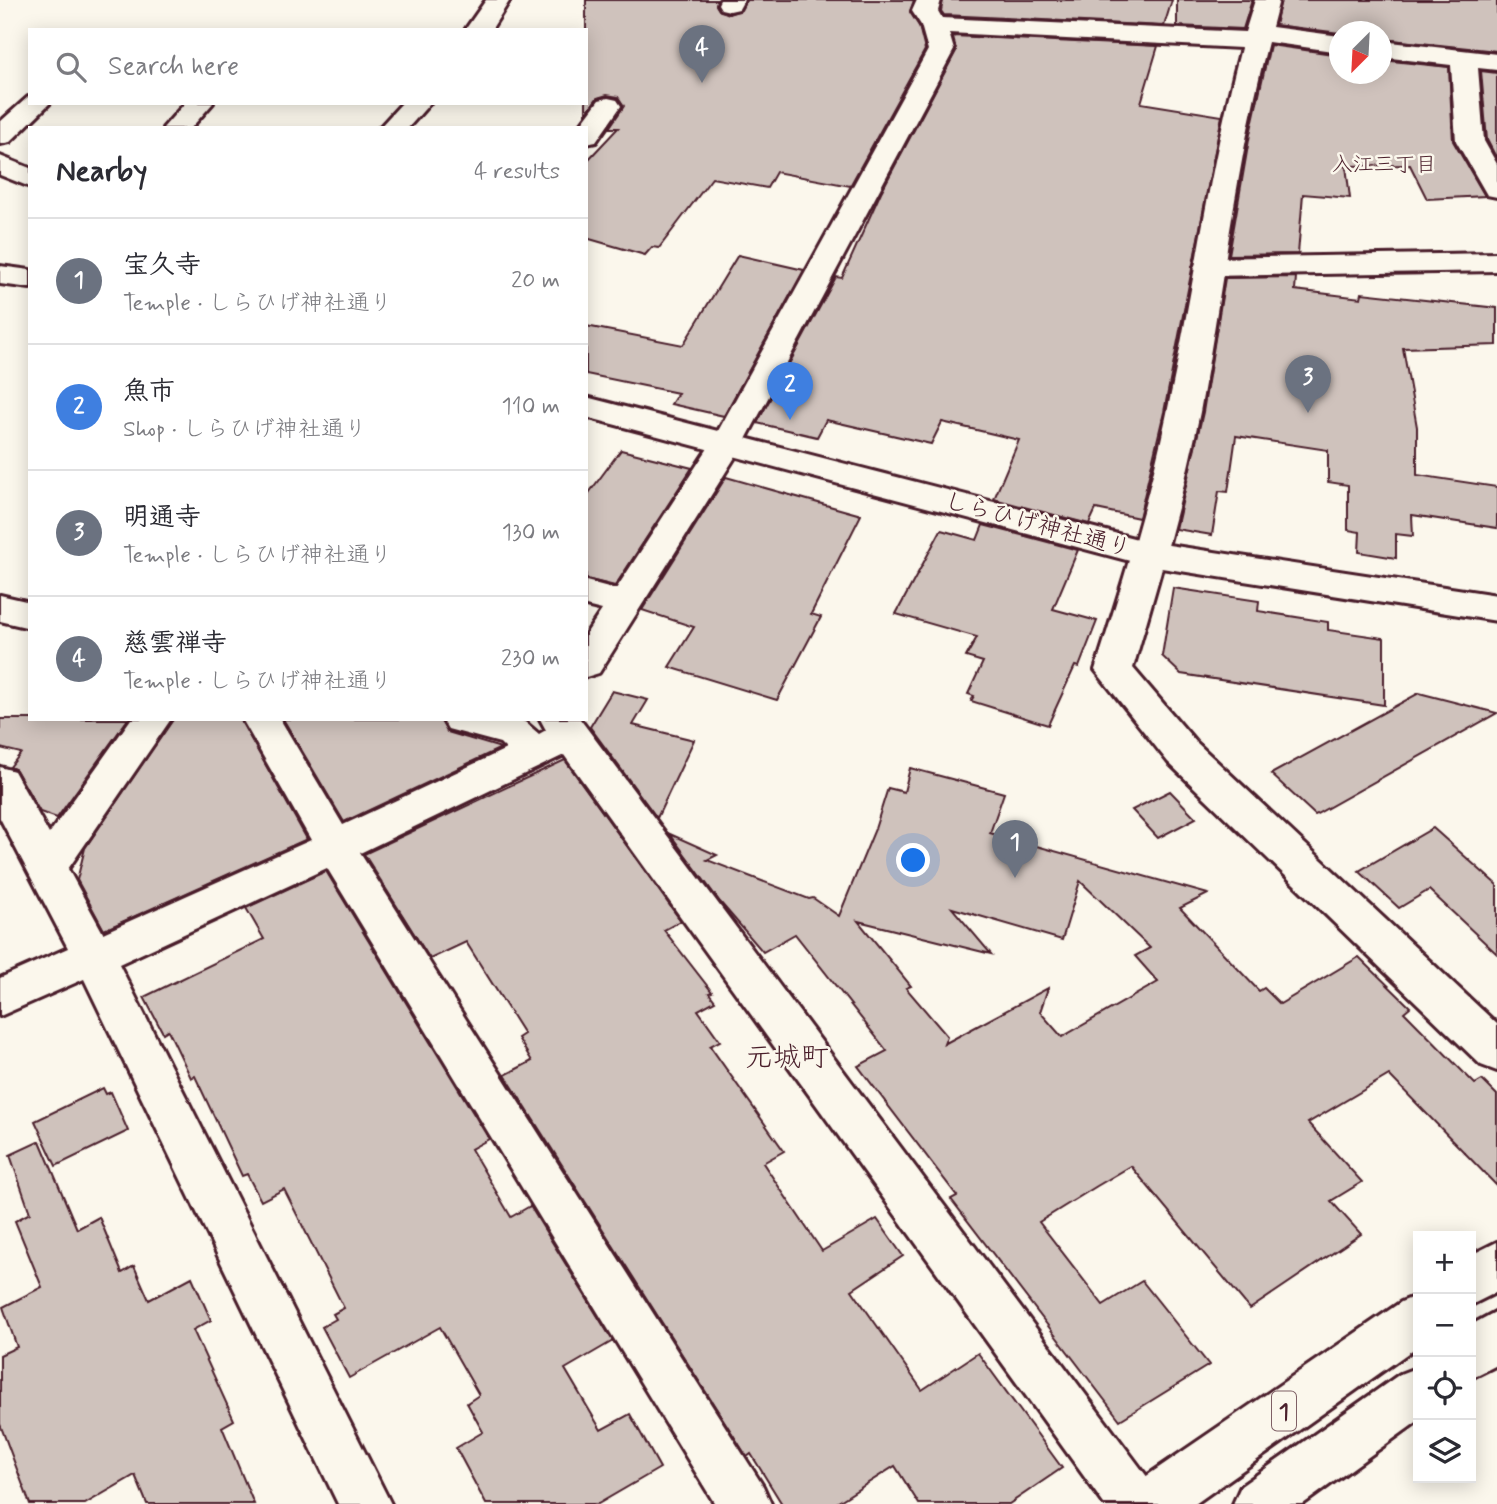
<!DOCTYPE html>
<html lang="en">
<head>
<meta charset="utf-8">
<style>
  :root { --surface:#fff; --page:#f7f7f7; --text:#2b2b33; --muted:#7c7c81; --line:#e1e1e2; --accent:#4a1f2b }
  body { margin:0; font-family:Mynerve,"Klee One",sans-serif; background:var(--page); color:var(--text) }
  .controls { position:absolute; right:21px; bottom:21px; display:grid; overflow:hidden; border-radius:0px; box-shadow:0 4px 18px #0003 }
  .controls button { width:63px; height:63px; display:grid; place-items:center; padding:0; border:0; border-bottom:2px solid var(--line); background:var(--surface); color:var(--text); font:35px sans-serif }
  .compass { position:absolute; left:1329px; top:21px; width:63px; height:63px; border-radius:50%; background:var(--surface); box-shadow:0 4px 18px #0003; rotate:204deg }
  .you { position:absolute; left:914px; top:861px; width:24px; height:24px; margin:-18px; border:5px solid #fff; border-radius:50%; background:#1a73e8; box-shadow:0 0 0 10px #1a73e833 }
  .badge { display:grid; place-items:center; width:46px; height:46px; border-radius:50%; background:var(--accent); color:#fff; font-size:23px; font-weight:700 }
  .pin { position:absolute; translate:-50% -58px; filter:drop-shadow(0 2px 4px #0008) }
  .pin::after { content:''; position:absolute; top:37px; width:24px; height:21px; background:inherit; clip-path:polygon(0 0,100% 0,50% 100%) }
  .list { margin:0; padding:0; list-style:none }
  h2 { display:flex; justify-content:space-between; align-items:center; height:91px; margin:0; padding:0 28px; font-size:30px }
  h2 small { font-size:23px; font-weight:400; color:var(--muted) }
  .list li { display:grid; grid-template-columns:46px 1fr auto; gap:21px; align-items:center; box-sizing:border-box; height:126px; padding:0 28px; border-top:2px solid var(--line) }
  .list b { display:block; font-size:26px; white-space:nowrap }
  .list p { margin:0; font-size:23px; white-space:nowrap; color:var(--muted) }
  .list em { font-size:23px; font-style:normal; color:var(--muted) }
  .icon { flex:none; width:38px; height:38px; fill:none; stroke:currentColor; stroke-width:2; stroke-linecap:round; stroke-linejoin:round }
  .map { position:relative; flex:none; width:1497px; height:1504px; overflow:hidden }
  .search { position:absolute; background:var(--surface); box-shadow:0 4px 18px #0003; left:28px; top:28px; width:560px; height:77px; display:flex; align-items:center; gap:18px; box-sizing:border-box; padding:0 24px; border-radius:0px; color:var(--muted); font-size:26px }
  .panel { position:absolute; background:var(--surface); box-shadow:0 4px 18px #0003; left:28px; top:126px; width:560px; height:595px; border-radius:0px }
  .map>svg:first-child { display:block }
</style>
</head>
<body>
<div class="map">
<svg width="1497" height="1504" viewBox="0 0 1497 1504">
  <rect width="100%" height="100%" fill="#fbf7ec"/>
  <filter id="ink" filterUnits="userSpaceOnUse"><feTurbulence type="fractalNoise" baseFrequency=".0143" numOctaves="2"/><feDisplacementMap in="SourceGraphic" scale="14" xChannelSelector="R" yChannelSelector="G"/><feConvolveMatrix kernelMatrix="1 2 1 2 8 2 1 2 1" color-interpolation-filters="sRGB"/></filter>
  <g filter="url(#ink)">
    <g fill="#cfc2bc" stroke="#4a1f2b" stroke-width="2" fill-rule="evenodd">
      <polygon points="586,0 717,0 716,5 719,10 729,14 741,10 746,0 914,0 910,12 919,26 925,50 850,186 776,172 767,188 712,178 659,248 652,247 645,255 586,238 586,162 618,128 609,128 624,106 618,97 607,95 597,98 586,113"/>
      <polygon points="943,0 1172,0 1164,26 944,15 941,11"/>
      <polygon points="1177,0 1252,0 1243,29 1177,26"/>
      <polygon points="1281,0 1497,0 1497,51 1382,39 1382,32 1340,33 1275,25"/>
      <polygon points="953,36 1158,46 1141,103 1222,116 1164,412 1139,518 1096,509 1089,524 994,499 1019,440 942,422 931,444 826,420 817,437 757,423 836,277 842,278 881,192 956,51"/>
      <polygon points="1270,45 1340,55 1340,74 1382,74 1382,60 1449,67 1453,141 1485,196 1427,199 1410,165 1346,166 1350,198 1303,194 1298,254 1229,255 1250,134"/>
      <polygon points="1481,71 1497,73 1497,159 1487,140"/>
      <polygon points="738,255 804,270 724,416 671,404 678,393 586,374 586,326 683,345"/>
      <polygon points="1296,277 1295,290 1361,298 1362,293 1497,308 1497,345 1403,348 1417,427 1417,475 1497,487 1497,528 1412,515 1413,536 1396,534 1396,558 1359,552 1360,532 1348,530 1348,485 1328,482 1328,450 1236,436 1228,492 1219,491 1212,535 1176,529 1203,412 1225,278"/>
      <polygon points="621,450 692,468 615,586 586,579 586,497"/>
      <polygon points="726,477 861,515 811,614 821,617 777,700 669,667 694,627 642,610"/>
      <polygon points="983,525 1078,550 1053,609 1097,621 1079,667 1075,666 1048,725 971,701 974,696 968,694 983,662 966,657 977,637 896,614 941,530 977,540"/>
      <polygon points="1173,588 1259,601 1258,611 1328,622 1328,630 1384,638 1384,705 1181,674 1162,656"/>
      <polygon points="612,691 648,700 633,725 694,740 657,818 590,727"/>
      <polygon points="1419,693 1497,713 1315,815 1271,774"/>
      <polygon points="0,719 128,719 57,818 40,812 16,770 10,767 21,753 0,748"/>
      <polygon points="173,719 240,719 307,839 104,930 77,880 85,848"/>
      <polygon points="283,719 440,719 447,732 501,748 344,822"/>
      <polygon points="565,760 681,921 664,930 712,992 709,993 715,1001 698,1010 720,1041 710,1046 784,1151 763,1163 822,1251 877,1219 903,1256 852,1290 922,1390 978,1353 1062,1468 1009,1504 919,1504 895,1466 835,1504 782,1504 751,1454 747,1457 505,1075 532,1061 518,1038 524,1034 466,942 430,959 364,854"/>
      <path d="M910 768 1004 793 990 833 1208 894 1180 908 1259 991 1264 988 1280 1004 1359 957 1410 1007 1404 1012 1475 1084 1482 1080 1497 1095V1186L1389 1075 1308 1123 1362 1182 1331 1201 1361 1234 1250 1309 1131 1166 1097 1186 1039 1222 1103 1305 1142 1281 1209 1365 1120 1420 951 1199 957 1196 858 1066 887 1051 795 934 763 952 720 902 670 834 717 855 707 860 809 899 813 898 839 916 875 829 888 788 904 792ZM1080 881 1150 948 1135 956 1158 982 1062 1037 1040 1012 1048 988 944 1044 947 1036 906 988 911 986 858 921 991 954 952 908 1062 940Z"/>
      <polygon points="1170,791 1196,818 1158,838 1132,810"/>
      <polygon points="1433,828 1497,885 1497,954 1429,890 1399,908 1359,871"/>
      <polygon points="326,871 489,1139 471,1149 511,1217 530,1206 613,1341 565,1369 601,1430 630,1414 660,1468 598,1504 486,1504 456,1448 483,1432 467,1403 479,1395 440,1327 349,1378 322,1327 336,1319 333,1314 344,1308 284,1189 261,1201 247,1174 242,1176 195,1076 191,1078 168,1030 163,1033 144,997 264,939 246,908"/>
      <polygon points="103,1088 106,1094 111,1092 128,1131 56,1166 35,1121"/>
      <polygon points="40,1141 77,1229 99,1217 122,1273 134,1266 149,1300 192,1277 211,1320 193,1330 234,1420 222,1427 254,1504 147,1504 135,1475 85,1504 30,1504 0,1424 0,1355 17,1347 3,1307 42,1287 15,1221 30,1213 10,1155"/>
    </g>
    <g fill="none" stroke-linecap="round" stroke-linejoin="round">
      <defs>
        <g id="minor">
          <polygon points="486,0 510,0 491,30 465,30"/>
          <polygon points="720,0 744,0 739,9 730,11 721,9 718,4"/>
          <path d="M917 0H941L938 11 942 18 1245 32 1255 0H1279L1272 27 1340 36V52L1268 42C1236 163 1223 289 1200 412 1183 498 1158 583 1133 668L1196 742 1497 1024V1071L1481 1065 1168 762 1095 670C1122 585 1149 500 1167 413 1193 292 1209 168 1241 48L949 33 954 50 744 443 599 673 586 677V634L602 610 586 606V581L616 589 712 442 928 50 921 25 912 11Z"/>
          <polygon points="1382,41 1497,54 1497,70 1478,68 1484,141 1497,164 1497,197 1487,195 1456,141 1451,65 1382,57"/>
          <polygon points="28,97 30,97 30,103 50,103 10,142 0,144 0,122"/>
          <polygon points="608,98 617,100 621,106 596,142 586,144 586,128 578,128 599,100"/>
          <polygon points="185,103 213,103 191,128 163,128"/>
          <polygon points="402,103 430,103 408,128 379,128"/>
          <polygon points="0,266 30,270 30,288 0,284"/>
          <polygon points="0,595 30,602 30,628 0,621"/>
          <polygon points="131,719 171,719 68,869 103,933 311,840 242,719 280,719 343,825 506,749 500,743 448,729 442,719 517,719 525,722 539,734 546,730 540,719 580,719 1154,1486 1162,1504 1104,1504 564,755 360,853 763,1486 771,1504 715,1504 327,868 119,964 391,1504 338,1504 84,979 0,1016 0,978 68,948 0,818 0,767 14,771 49,834"/>
        </g>
        <g id="tertiary">
          <polygon points="0,156 30,168 30,187 0,175"/>
          <polygon points="1497,253 1497,271 1209,276 1198,273 1194,267 1198,261 1209,258"/>
          <polygon points="586,397 1149,542 1497,595 1497,621 1149,566 586,417"/>
        </g>
        <g id="trunk">
          <polygon points="1497,1242 1497,1292 1471,1305 1471,1255"/>
          <polygon points="1418,1295 1418,1346 1195,1504 1124,1504 1132,1486 1401,1302"/>
          <polygon points="1497,1311 1497,1365 1471,1378 1471,1325"/>
          <polygon points="1418,1367 1418,1421 1303,1504 1233,1504 1241,1486 1400,1374"/>
        </g>
      </defs>
      <use href="#minor" stroke="#4a1f2b" stroke-width="6"/>
      <use href="#tertiary" stroke="#4a1f2b" stroke-width="6"/>
      <use href="#trunk" stroke="#4a1f2b" stroke-width="6"/>
      <use href="#minor" fill="#fbf7ec" fill-rule="evenodd"/>
      <use href="#tertiary" fill="#fbf7ec" fill-rule="evenodd"/>
      <use href="#trunk" fill="#fbf7ec" fill-rule="evenodd"/>
    </g>
  </g>
  <g text-anchor="middle" stroke-width="5" stroke-linejoin="round" paint-order="stroke">
    <g font-size="21" fill="#4a1f2b" stroke="#fbf7ec">
      <text x="1384" y="171">入江三丁目</text>
    </g>
    <rect fill="#fbf7ec" stroke="#7f6065" stroke-width="2" x="1272" y="1391.5" width="24" height="39" rx="5"/>
    <g font-size="23" font-weight="bold" fill="#4a1f2b">
      <text x="1284" y="1419">1</text>
    </g>
    <g font-size="24" fill="#4a1f2b" stroke="#fbf7ec">
      <text transform="translate(1038 524) rotate(15)" y="8">しらひげ神社通り</text>
    </g>
    <g font-size="28" fill="#4a1f2b" stroke="#fbf7ec">
      <text x="787" y="1066">元城町</text>
    </g>
  </g>
</svg>
<div class="controls">
<button>+</button>
<button>−</button>
<button><svg class="icon" aria-label="locate" viewBox="0 0 24 24"><circle cx="12" cy="12" r="6"/><path d="M12 2v4M12 18v4M2 12h4M18 12h4"/></svg></button>
<button><svg class="icon" aria-label="layers" viewBox="0 0 24 24"><path d="M12 4l9 5-9 5-9-5zM3 14l9 5 9-5"/></svg></button>
</div>
<svg class="compass" viewBox="-18 -18 36 36"><path d="M0-13l5 13h-10z" fill="#e53935"/><path d="M0 13l5-13h-10z" fill="#7c7c81"/></svg>
<div class="you"></div>
<div class="pin badge" style="left:1015px;top:878px;background:#6b7280">1</div>
<div class="pin badge" style="left:790px;top:420px;background:#3f7fe0">2</div>
<div class="pin badge" style="left:1308px;top:413px;background:#6b7280">3</div>
<div class="pin badge" style="left:702px;top:83px;background:#6b7280">4</div>
<div class="search"><svg class="icon" aria-label="search" viewBox="0 0 24 24"><circle cx="10" cy="10" r="6"/><path d="M15 15l6 6"/></svg>Search here</div>
<section class="panel">
<h2>Nearby<small>4 results</small></h2>
<ul class="list">
<li><span class="badge" style="background:#6b7280">1</span><div><b>宝久寺</b><p>Temple · しらひげ神社通り</p></div><em>20 m</em></li>
<li><span class="badge" style="background:#3f7fe0">2</span><div><b>魚市</b><p>Shop · しらひげ神社通り</p></div><em>110 m</em></li>
<li><span class="badge" style="background:#6b7280">3</span><div><b>明通寺</b><p>Temple · しらひげ神社通り</p></div><em>130 m</em></li>
<li><span class="badge" style="background:#6b7280">4</span><div><b>慈雲禅寺</b><p>Temple · しらひげ神社通り</p></div><em>230 m</em></li>
</ul>
</section>
</div>
</body>
</html>
